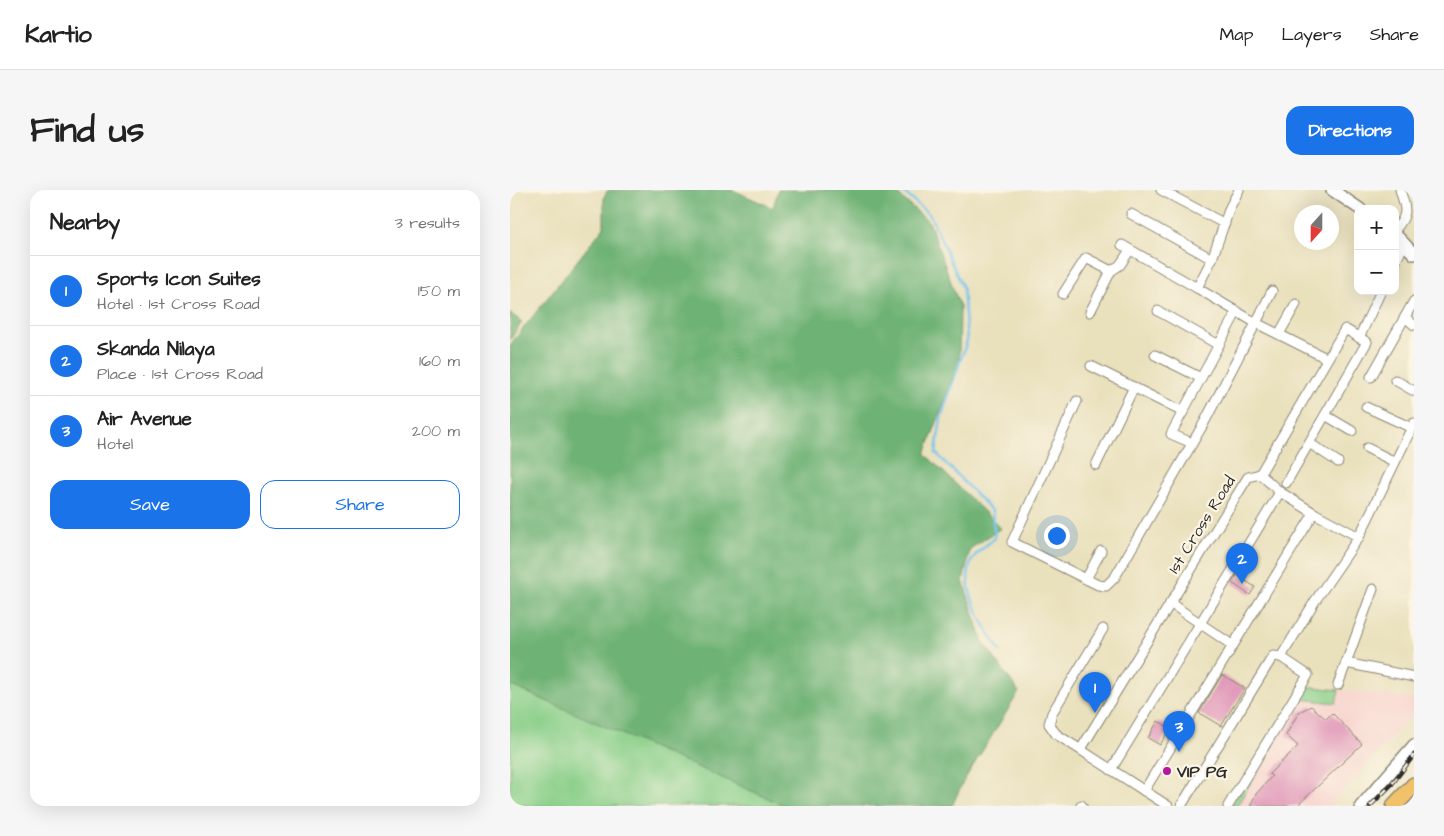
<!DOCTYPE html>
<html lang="en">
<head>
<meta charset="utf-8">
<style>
  :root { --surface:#fff; --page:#f6f6f6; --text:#222; --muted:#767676; --line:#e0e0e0; --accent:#1a73e8 }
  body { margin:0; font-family:"Architects Daughter",sans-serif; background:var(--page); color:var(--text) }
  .controls { position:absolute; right:15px; top:15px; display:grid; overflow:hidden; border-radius:10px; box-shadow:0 5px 20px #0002 }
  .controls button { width:45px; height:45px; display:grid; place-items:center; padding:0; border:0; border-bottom:1px solid var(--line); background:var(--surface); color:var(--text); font:25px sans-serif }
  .compass { position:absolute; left:784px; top:15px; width:45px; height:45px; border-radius:50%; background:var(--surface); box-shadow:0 5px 20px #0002; rotate:201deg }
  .you { position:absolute; left:546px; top:345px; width:18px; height:18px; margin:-12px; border:4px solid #fff; border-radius:50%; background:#1a73e8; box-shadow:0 0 0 8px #1a73e833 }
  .badge { display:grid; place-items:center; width:32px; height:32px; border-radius:50%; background:var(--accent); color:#fff; font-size:16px; font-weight:700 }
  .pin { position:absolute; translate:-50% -41px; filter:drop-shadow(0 1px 2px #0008) }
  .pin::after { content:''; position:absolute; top:26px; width:18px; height:15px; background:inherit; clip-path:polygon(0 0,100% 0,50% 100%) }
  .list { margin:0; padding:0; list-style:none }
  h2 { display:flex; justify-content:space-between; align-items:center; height:65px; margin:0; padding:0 20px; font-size:21px }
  h2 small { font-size:16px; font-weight:400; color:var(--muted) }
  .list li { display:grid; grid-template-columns:32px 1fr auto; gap:15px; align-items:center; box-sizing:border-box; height:70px; padding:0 20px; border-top:1px solid var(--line) }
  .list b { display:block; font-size:19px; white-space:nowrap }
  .list p { margin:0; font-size:16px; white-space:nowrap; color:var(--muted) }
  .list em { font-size:16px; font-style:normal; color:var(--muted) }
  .actions { display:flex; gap:10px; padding:15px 20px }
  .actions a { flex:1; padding:11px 0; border:1px solid var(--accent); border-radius:15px; text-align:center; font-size:18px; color:var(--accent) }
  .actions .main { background:var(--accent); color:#fff }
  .map { position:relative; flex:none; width:904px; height:616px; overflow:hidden; border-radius:15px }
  header { display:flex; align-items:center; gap:30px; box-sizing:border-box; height:70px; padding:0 25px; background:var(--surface); border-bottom:1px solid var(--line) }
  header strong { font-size:24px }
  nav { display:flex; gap:28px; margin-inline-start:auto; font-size:18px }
  .intro { display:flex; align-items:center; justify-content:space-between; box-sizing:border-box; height:120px; padding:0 30px }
  h1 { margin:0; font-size:35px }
  .button { padding:12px 22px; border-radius:15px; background:var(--accent); color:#fff; font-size:18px; font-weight:700 }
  main { display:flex; gap:30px; padding:0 30px }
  aside { flex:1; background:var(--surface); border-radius:15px; box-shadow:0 5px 20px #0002 }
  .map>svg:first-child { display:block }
</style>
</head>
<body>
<header>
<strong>Kartio</strong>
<nav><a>Map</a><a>Layers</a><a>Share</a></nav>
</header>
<div class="intro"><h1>Find us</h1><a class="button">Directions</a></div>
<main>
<aside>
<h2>Nearby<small>3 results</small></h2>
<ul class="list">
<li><span class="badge">1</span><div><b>Sports Icon Suites</b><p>Hotel · 1st Cross Road</p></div><em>150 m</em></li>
<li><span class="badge">2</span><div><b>Skanda Nilaya</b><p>Place · 1st Cross Road</p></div><em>160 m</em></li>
<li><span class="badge">3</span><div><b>Air Avenue</b><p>Hotel</p></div><em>200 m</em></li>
</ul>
<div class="actions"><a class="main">Save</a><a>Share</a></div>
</aside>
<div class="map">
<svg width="904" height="616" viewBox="0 0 904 616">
  <rect width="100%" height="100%" fill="#fcf5e5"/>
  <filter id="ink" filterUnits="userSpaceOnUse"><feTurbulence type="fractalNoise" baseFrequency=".02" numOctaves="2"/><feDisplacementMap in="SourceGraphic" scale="10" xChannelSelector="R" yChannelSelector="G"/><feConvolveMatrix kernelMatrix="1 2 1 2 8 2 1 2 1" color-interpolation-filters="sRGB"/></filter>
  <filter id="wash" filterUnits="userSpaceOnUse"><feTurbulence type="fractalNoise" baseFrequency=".0096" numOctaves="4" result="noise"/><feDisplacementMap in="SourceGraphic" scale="20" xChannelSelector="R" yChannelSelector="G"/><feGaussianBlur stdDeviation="1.12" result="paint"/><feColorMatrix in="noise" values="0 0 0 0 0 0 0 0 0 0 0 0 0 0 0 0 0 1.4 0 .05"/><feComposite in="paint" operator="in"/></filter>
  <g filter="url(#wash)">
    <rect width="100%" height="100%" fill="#e9e0bc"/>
    <polygon fill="#f7d0cb" points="795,496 904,509 904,523 819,616 721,616"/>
    <g fill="#89cf89" stroke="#5a7d5a">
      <polygon points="0,495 245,601 276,616 0,616"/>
      <polygon points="795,496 829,500 826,513 790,509 727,616 721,616"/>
    </g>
    <g fill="#6eb275" stroke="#4c6e50">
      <polygon points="98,0 223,0 263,18 268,0 383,0 419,32 450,117 449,173 415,264 491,338 460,359 453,391 473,452 509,502 453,592 442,616 276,616 0,495 0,155 94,37 94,7"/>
      <polygon points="0,123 12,132 0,150"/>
    </g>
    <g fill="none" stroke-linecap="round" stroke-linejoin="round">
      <path stroke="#72c2ed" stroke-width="2.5" d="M391 0 420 25 453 98 457 151 431 228 426 263 482 321 485 348C478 354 469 360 464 367 445 394 476 438 490 461"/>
    </g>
    <g id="blocks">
      <g fill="#df91b6">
        <polygon points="727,385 745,397 740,405 722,393"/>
        <polygon points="712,485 735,498 711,536 689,523"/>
        <polygon points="801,516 816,529 822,523 852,554 787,616 740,616 746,604 762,586 759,584 788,556 776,545 789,522"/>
        <polygon points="648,531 660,538 650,555 638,548"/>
      </g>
    </g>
  </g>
  <g filter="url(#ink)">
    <use href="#blocks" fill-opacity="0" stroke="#8a8674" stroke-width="1"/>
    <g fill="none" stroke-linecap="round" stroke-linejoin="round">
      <defs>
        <g id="minor">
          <polyline points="651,0 715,34"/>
          <polyline points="621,24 702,69"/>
          <path d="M885 40C899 24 896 19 890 0"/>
          <polyline points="612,55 687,98"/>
          <polyline points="885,73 894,54"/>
          <polyline points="762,101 746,133 816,168"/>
          <polyline points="553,104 576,68 601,81"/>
          <polyline points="648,121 709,155"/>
          <polyline points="580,122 601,81 610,75 620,60"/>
          <polyline points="895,127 904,135"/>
          <polyline points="769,144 786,114"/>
          <polyline points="849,148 871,101"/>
          <polyline points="645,165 691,188"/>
          <polyline points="581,176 673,222"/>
          <polyline points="861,187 904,111"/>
          <polyline points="885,190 904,201"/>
          <polyline points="567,211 502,352 588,395 596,396 605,387 694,233 746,133 687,98 702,69 720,17 729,0"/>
          <polyline points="856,217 902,238"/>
          <polyline points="815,225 842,241"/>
          <polyline points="682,253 661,244 727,121"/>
          <polyline points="799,253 828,272"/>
          <polyline points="857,258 885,272"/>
          <polyline points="586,275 624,197"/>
          <polyline points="750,284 770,302"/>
          <polyline points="849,347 904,233"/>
          <polyline points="576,389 591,361"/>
          <polyline points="660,413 722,455"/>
          <polyline points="593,439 542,523 539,534 546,544 658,616"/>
          <polyline points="836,473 904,487"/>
          <polyline points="828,495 863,399"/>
          <polyline points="571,559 738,287 750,284 835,139 857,152 776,293"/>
          <polyline points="601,580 770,302 804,323"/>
          <polyline points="634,601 804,323 849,347 805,411 771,467 798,485 718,616"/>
          <polyline points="571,615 572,616"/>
          <polyline points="671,616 763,466 771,467"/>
        </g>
        <g id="tertiary">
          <polyline points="822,0 850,19"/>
          <polyline points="885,44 904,64"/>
          <polyline points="851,616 904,555"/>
        </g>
        <polyline id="trunk" points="884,616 904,595"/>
      </defs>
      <use href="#minor" stroke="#8a8674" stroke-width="11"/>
      <use href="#tertiary" stroke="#8a8674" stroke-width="14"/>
      <use href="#trunk" stroke="#8a8674" stroke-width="18"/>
      <use href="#minor" stroke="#fff" stroke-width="9"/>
      <use href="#tertiary" stroke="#fff" stroke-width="11"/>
      <use href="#trunk" stroke="#f2c26a" stroke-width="15"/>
      <defs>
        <polyline id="rail" points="860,616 882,594 904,565"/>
      </defs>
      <use href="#rail" stroke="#2b2b2b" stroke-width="4.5"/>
      <use href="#rail" stroke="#fcf5e5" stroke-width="2.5" stroke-dasharray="8" stroke-linecap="butt"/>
    </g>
  </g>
  <circle fill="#b5179e" stroke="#fcf5e5" stroke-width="2" cx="657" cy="581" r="5"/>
  <g text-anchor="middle" stroke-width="4.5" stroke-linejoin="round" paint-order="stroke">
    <g font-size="16" fill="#2b2b2b" stroke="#fcf5e5">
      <text transform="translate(691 334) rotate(-58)" y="6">1st Cross Road</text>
    </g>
    <g font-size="16" font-weight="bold" fill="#2b2b2b" stroke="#fcf5e5" text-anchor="start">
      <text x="667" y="587">VIP PG</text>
    </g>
  </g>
</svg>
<div class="controls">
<button>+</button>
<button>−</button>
</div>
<svg class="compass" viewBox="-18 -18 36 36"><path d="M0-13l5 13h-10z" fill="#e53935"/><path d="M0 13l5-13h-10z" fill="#767676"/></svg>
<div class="you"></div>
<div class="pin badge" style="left:585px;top:523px">1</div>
<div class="pin badge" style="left:732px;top:394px">2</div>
<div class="pin badge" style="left:669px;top:562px">3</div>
</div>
</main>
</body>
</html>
